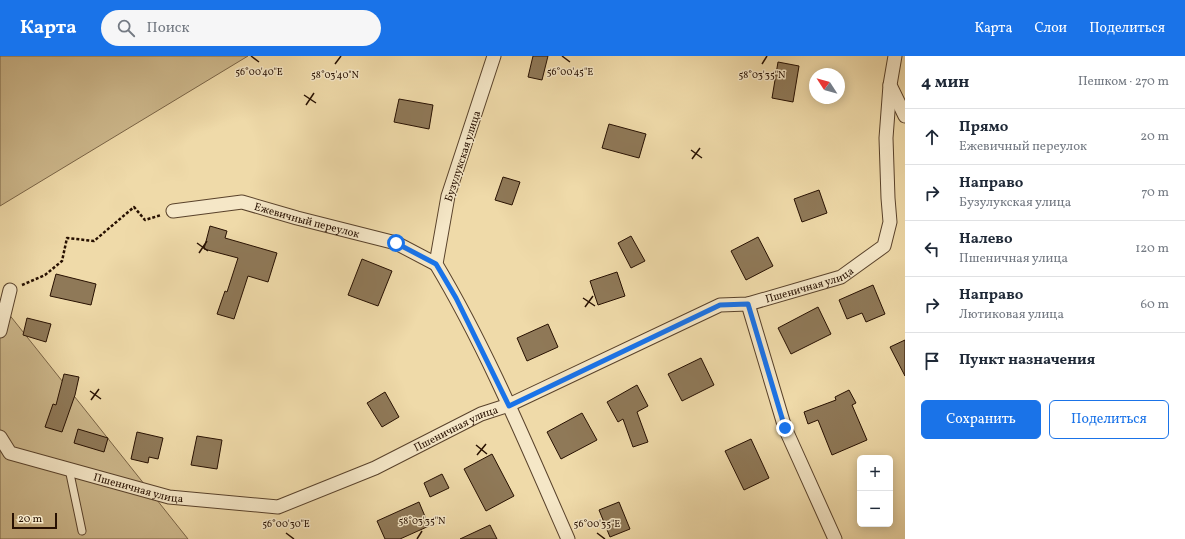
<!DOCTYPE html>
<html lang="ru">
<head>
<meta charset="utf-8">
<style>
  :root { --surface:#fff; --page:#f6f6f7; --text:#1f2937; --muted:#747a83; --line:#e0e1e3; --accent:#1a73e8 }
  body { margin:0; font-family:Vollkorn,serif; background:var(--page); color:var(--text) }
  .controls { position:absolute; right:12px; bottom:12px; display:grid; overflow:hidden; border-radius:6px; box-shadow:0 2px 10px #0003 }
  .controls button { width:36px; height:36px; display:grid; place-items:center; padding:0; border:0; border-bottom:1px solid var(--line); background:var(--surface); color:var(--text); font:20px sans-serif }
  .compass { position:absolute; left:809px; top:12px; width:36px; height:36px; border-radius:50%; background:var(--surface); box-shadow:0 2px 10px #0003; rotate:306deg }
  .scale { position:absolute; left:12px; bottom:10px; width:45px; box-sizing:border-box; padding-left:4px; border:2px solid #271001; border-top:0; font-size:11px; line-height:14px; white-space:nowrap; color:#271001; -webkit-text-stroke:3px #f5e7c7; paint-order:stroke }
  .stop { position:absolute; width:12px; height:12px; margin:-9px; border:3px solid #1a73e8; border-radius:50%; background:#fff }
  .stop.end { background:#1a73e8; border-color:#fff; box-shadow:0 1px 4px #0008 }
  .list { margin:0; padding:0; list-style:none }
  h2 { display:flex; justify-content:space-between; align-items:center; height:52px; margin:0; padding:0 16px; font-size:17px }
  h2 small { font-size:13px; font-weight:400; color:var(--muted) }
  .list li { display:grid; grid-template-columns:26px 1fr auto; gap:12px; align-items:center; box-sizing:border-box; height:56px; padding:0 16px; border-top:1px solid var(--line) }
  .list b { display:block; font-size:15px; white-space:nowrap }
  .list p { margin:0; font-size:13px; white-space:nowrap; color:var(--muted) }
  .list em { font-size:13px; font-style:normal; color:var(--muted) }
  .actions { display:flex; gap:8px; padding:12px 16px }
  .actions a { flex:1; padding:9px 0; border:1px solid var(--accent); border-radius:6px; text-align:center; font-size:14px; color:var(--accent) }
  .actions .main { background:var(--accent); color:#fff }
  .icon { flex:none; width:22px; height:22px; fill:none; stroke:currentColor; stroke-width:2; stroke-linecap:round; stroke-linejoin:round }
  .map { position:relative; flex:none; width:905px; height:483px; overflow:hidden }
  header { display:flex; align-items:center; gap:24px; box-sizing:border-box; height:56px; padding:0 20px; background:var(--accent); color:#fff }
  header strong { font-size:19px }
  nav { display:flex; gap:22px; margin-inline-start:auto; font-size:14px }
  .search { width:280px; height:36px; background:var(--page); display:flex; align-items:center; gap:10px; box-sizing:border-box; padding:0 14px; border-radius:22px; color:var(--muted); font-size:15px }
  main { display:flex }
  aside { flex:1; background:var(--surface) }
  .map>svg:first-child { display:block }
</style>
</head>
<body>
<header>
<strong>Карта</strong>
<div class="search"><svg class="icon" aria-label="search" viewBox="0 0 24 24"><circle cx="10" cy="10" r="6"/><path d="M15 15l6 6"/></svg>Поиск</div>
<nav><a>Карта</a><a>Слои</a><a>Поделиться</a></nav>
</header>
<main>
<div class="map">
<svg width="905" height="483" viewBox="0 0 905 483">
  <rect width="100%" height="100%" fill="#efdaa9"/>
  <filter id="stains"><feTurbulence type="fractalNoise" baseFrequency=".005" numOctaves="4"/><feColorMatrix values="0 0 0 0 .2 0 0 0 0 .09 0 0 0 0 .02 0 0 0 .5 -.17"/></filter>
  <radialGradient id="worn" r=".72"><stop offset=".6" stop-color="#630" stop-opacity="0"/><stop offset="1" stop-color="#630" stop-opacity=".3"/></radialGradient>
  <g fill="#cdb88c" stroke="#7a6446">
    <polygon points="0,0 248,0 0,150"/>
    <polygon points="0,247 188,483 0,483"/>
  </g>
  <g fill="#8f7958" stroke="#271001">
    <polygon points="533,0 548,0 542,24 528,21"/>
    <polygon points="778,6 799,10 793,46 772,42"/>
    <polygon points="399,43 433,49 429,73 394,66"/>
    <polygon points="609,68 646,78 639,102 602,92"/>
    <polygon points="503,121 520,126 512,149 495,144"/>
    <polygon points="819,134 827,157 802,166 794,143"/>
    <polygon points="210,170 227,175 225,182 277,197 268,226 248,220 234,263 217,258 225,235 227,236 238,202 204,193"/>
    <polygon points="631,180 645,205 631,212 618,187"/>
    <polygon points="758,181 773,210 746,224 731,195"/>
    <polygon points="362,203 392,215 378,250 348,239"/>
    <polygon points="617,216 625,240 598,249 590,225"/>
    <polygon points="56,218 96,228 91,249 50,240"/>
    <polygon points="873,229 885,258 866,266 862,257 847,263 839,244"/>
    <polygon points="818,251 831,278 791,298 778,272"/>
    <polygon points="27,262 51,268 46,286 23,279"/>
    <polygon points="548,268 558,291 527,305 517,282"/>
    <polygon points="905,284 905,320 890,291"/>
    <polygon points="701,302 714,329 682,345 668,318"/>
    <polygon points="64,318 79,321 75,339 62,376 45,371 53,348 56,349"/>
    <polygon points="637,329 648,350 637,356 648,386 633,391 623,363 618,366 607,346"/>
    <polygon points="849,334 856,347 852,349 867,384 832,399 818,364 808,368 804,356 836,344 835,341"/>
    <polygon points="385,336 399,361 382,371 367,347"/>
    <polygon points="582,357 597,384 561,403 547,376"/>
    <polygon points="78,373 108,382 104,396 74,387"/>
    <polygon points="137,376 163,382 158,403 149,401 148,407 131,403"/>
    <polygon points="197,380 222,384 217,413 191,409"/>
    <polygon points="751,383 769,422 744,434 725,395"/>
    <polygon points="492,398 514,440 486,455 464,413"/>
    <polygon points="442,418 449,432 430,441 424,427"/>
    <polygon points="419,446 429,470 400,483 385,483 377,465"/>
    <polygon points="619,446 630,473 610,481 599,454"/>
    <polygon points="490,469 497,483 460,483"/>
  </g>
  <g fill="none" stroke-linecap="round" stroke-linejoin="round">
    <defs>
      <polyline id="service" points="69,413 82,475"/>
      <g id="minor">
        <path d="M494 0 448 140 436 208C488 295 527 390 568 483"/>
        <polyline points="895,0 890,29 905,60"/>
        <path id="s1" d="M173 155 242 146 297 162 396 187 436 208"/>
        <polyline points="748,248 785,372 835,483"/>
        <polyline points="0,275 10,234"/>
        <path id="s2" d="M0 381 10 397 169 441 278 451 375 412 481 358 509 349 720 249 748 248 841 221 884 190 890 166 888 142 886 82 890 29"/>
      </g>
    </defs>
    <use href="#service" stroke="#59422b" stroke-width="9"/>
    <use href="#minor" stroke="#59422b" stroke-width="15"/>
    <polyline stroke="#271001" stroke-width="2.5" stroke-dasharray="3 2" stroke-linecap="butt" points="22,229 45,219 62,205 67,182 94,185 134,151 145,164 161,159"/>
    <use href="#service" stroke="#f5e7c7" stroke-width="7"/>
    <use href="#minor" stroke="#f5e7c7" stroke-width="13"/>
  </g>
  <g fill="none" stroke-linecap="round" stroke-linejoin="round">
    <polyline stroke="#1a73e8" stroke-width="5" points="396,187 436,208 456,242 509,350 720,249 748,248 785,372"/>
  </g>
  <path fill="none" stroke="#271001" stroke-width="1.5" d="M251 0 259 6M562 0 570 6M335 8 341 0M762 8 767 0M304 39 316 47M306 49 314 37M691 94 702 102M692 103 700 92M197 187 208 195M199 197 207 185M583 242 595 250M585 251 593 240M90 335 101 343M91 344 99 333M476 389 487 398M477 399 486 388M286 477 294 483M597 477 605 483M417 483 422 475"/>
  <g text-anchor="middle" stroke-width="3" stroke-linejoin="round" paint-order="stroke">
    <g font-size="11" fill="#271001" stroke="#f5e7c7">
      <text transform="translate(462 100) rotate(-72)" y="4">Бузулукская улица</text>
      <text dy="4" stroke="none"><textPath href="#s1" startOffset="137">Ежевичный переулок</textPath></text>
      <text dy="4" stroke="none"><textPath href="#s2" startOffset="872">Пшеничная улица</textPath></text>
      <text dy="4" stroke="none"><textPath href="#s2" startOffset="488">Пшеничная улица</textPath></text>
      <text dy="4" stroke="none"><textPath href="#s2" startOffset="152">Пшеничная улица</textPath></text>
    </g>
  </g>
  <g font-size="10" text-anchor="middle" fill="#271001" stroke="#f5e7c7" stroke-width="3" stroke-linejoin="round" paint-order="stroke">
    <text x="259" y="19">56°00'40"E</text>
    <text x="570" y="19">56°00'45"E</text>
    <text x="762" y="22">58°03'35"N</text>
    <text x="335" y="22">58°03'40"N</text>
    <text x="422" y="468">58°03'35"N</text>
    <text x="286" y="471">56°00'30"E</text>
    <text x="597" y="471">56°00'35"E</text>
  </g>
  <rect width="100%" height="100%" filter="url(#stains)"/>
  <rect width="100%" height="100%" fill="url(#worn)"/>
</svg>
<div class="controls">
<button>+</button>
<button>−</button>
</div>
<svg class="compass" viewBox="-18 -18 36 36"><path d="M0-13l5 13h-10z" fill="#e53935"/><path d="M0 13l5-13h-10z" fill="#747a83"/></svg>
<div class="scale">20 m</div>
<div class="stop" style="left:396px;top:187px"></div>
<div class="stop end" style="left:785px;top:372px"></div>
</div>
<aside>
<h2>4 мин<small>Пешком · 270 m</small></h2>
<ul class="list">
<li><svg class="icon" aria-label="ahead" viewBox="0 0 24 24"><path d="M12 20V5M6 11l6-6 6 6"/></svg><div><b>Прямо</b><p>Ежевичный переулок</p></div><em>20 m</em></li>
<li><svg class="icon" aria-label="right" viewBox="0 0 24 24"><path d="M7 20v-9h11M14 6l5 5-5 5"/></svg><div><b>Направо</b><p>Бузулукская улица</p></div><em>70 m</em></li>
<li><svg class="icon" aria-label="left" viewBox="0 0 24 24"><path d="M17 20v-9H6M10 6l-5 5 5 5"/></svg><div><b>Налево</b><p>Пшеничная улица</p></div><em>120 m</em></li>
<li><svg class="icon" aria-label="right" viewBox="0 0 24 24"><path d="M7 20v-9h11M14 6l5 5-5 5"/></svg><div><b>Направо</b><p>Лютиковая улица</p></div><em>60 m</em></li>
<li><svg class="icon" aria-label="arrive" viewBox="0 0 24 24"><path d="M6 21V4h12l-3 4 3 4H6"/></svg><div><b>Пункт назначения</b></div></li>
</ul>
<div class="actions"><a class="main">Сохранить</a><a>Поделиться</a></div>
</aside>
</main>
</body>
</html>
